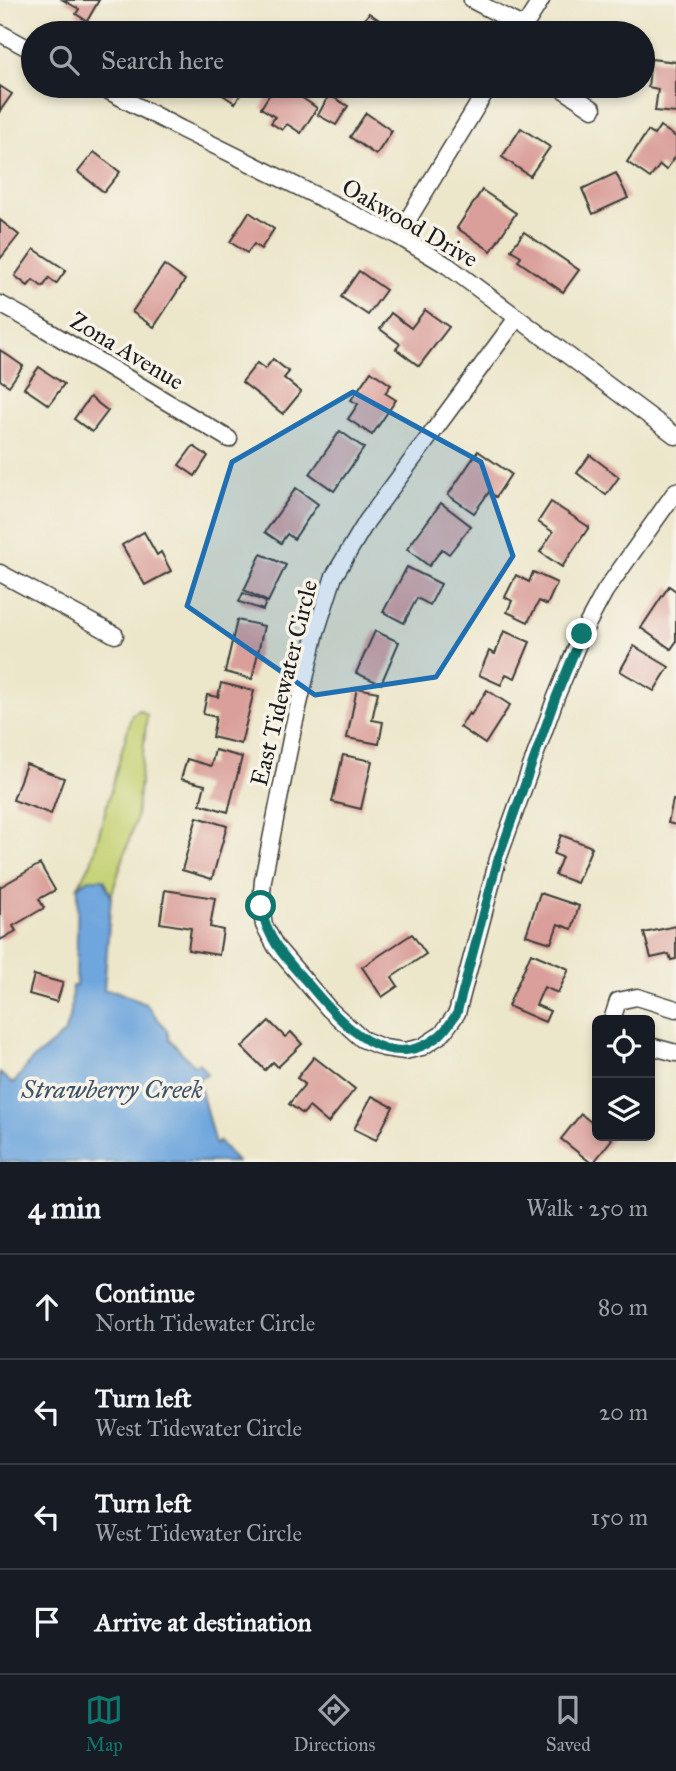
<!DOCTYPE html>
<html lang="en">
<head>
<meta charset="utf-8">
<style>
  :root { --surface:#171b24; --page:#242831; --text:#f1f3f6; --muted:#9ea1a6; --line:#363941; --accent:#0f766e }
  body { margin:0; font-family:"IM FELL Great Primer",serif; background:var(--page); color:var(--text) }
  .controls { position:absolute; right:21px; bottom:21px; display:grid; overflow:hidden; border-radius:10px; box-shadow:0 4px 10px #0003 }
  .controls button { width:63px; height:63px; display:grid; place-items:center; padding:0; border:0; border-bottom:2px solid var(--line); background:var(--surface); color:var(--text); font:35px sans-serif }
  .stop { position:absolute; width:21px; height:21px; margin:-16px; border:5px solid #0f766e; border-radius:50%; background:#fff }
  .stop.end { background:#0f766e; border-color:#fff; box-shadow:0 2px 7px #0008 }
  .list { margin:0; padding:0; list-style:none }
  h2 { display:flex; justify-content:space-between; align-items:center; height:91px; margin:0; padding:0 28px; font-size:30px }
  h2 small { font-size:23px; font-weight:400; color:var(--muted) }
  .list li { display:grid; grid-template-columns:46px 1fr auto; gap:21px; align-items:center; box-sizing:border-box; height:105px; padding:0 28px; border-top:2px solid var(--line) }
  .list b { display:block; font-size:26px; white-space:nowrap }
  .list p { margin:0; font-size:23px; white-space:nowrap; color:var(--muted) }
  .list em { font-size:23px; font-style:normal; color:var(--muted) }
  .icon { flex:none; width:38px; height:38px; fill:none; stroke:currentColor; stroke-width:2; stroke-linecap:round; stroke-linejoin:round }
  .map { position:relative; flex:none; width:676px; height:1162px; overflow:hidden }
  .search { position:absolute; background:var(--surface); box-shadow:0 4px 10px #0003; left:21px; right:21px; top:21px; height:77px; display:flex; align-items:center; gap:18px; box-sizing:border-box; padding:0 24px; border-radius:38px; color:var(--muted); font-size:26px }
  .sheet { height:511px; background:var(--surface) }
  nav { display:flex; justify-content:space-around; align-items:center; box-sizing:border-box; height:98px; border-top:2px solid var(--line); background:var(--surface); font-size:19px; color:var(--muted) }
  nav a { display:grid; justify-items:center; gap:4px }
  nav .on { color:var(--accent) }
  .map>svg:first-child { display:block }
</style>
</head>
<body>
<div class="map">
<svg width="676" height="1162" viewBox="0 0 676 1162">
  <rect width="100%" height="100%" fill="#f7f3e8"/>
  <filter id="ink" filterUnits="userSpaceOnUse"><feTurbulence type="fractalNoise" baseFrequency=".0143" numOctaves="2"/><feDisplacementMap in="SourceGraphic" scale="14" xChannelSelector="R" yChannelSelector="G"/><feConvolveMatrix kernelMatrix="1 2 1 2 8 2 1 2 1" color-interpolation-filters="sRGB"/></filter>
  <filter id="wash" filterUnits="userSpaceOnUse"><feTurbulence type="fractalNoise" baseFrequency=".00686" numOctaves="4" result="noise"/><feDisplacementMap in="SourceGraphic" scale="28" xChannelSelector="R" yChannelSelector="G"/><feGaussianBlur stdDeviation="1.57" result="paint"/><feColorMatrix in="noise" values="0 0 0 0 0 0 0 0 0 0 0 0 0 0 0 0 0 1.4 0 .05"/><feComposite in="paint" operator="in"/></filter>
  <g filter="url(#wash)">
    <rect width="100%" height="100%" fill="#ece6ca"/>
    <polygon fill="#c4d173" stroke="#707648" stroke-width="2" points="140,710 147,715 136,819 111,896 104,879 90,879 78,886 91,863 132,714"/>
    <polygon fill="#6ea6dd" stroke="#45617c" stroke-width="2" points="90,879 104,879 111,896 104,990 116,991 146,1004 167,1030 169,1039 194,1065 199,1063 207,1074 198,1079 215,1144 219,1141 237,1162 0,1162 0,1073 10,1082 14,1083 31,1061 64,1034 71,1012 72,986 76,986 78,886"/>
    <g id="blocks">
      <g fill="#da9f9a">
        <polygon points="63,0 99,0 87,21 76,14 79,9"/>
        <polygon points="369,13 394,30 392,33 356,33"/>
        <polygon points="651,59 676,62 676,113 655,111 658,89 648,87"/>
        <polygon points="0,86 12,94 0,111"/>
        <polygon points="209,86 246,86 235,103"/>
        <polygon points="275,86 307,87 301,97 317,108 301,133 287,124 282,130 271,123 275,117 261,108"/>
        <polygon points="329,95 348,106 336,125 318,115"/>
        <polygon points="366,113 392,131 376,155 350,137"/>
        <polygon points="660,126 676,137 676,156 666,170 660,165 650,178 627,162 648,131 654,135"/>
        <polygon points="521,128 550,147 530,176 502,157"/>
        <polygon points="94,152 120,172 104,192 78,172"/>
        <polygon points="616,173 628,198 593,214 582,189"/>
        <polygon points="482,190 516,213 491,251 457,228"/>
        <polygon points="249,212 274,229 261,249 254,244 247,253 230,242"/>
        <polygon points="0,220 19,235 0,259"/>
        <polygon points="524,232 579,270 563,292 518,261 521,256 511,250"/>
        <polygon points="34,249 66,270 56,284 49,278 43,287 33,280 28,286 15,276"/>
        <polygon points="164,265 185,280 154,327 132,312"/>
        <polygon points="359,271 386,290 368,315 341,297"/>
        <polygon points="425,310 449,327 419,366 396,349 400,344 380,329 391,313 411,328"/>
        <polygon points="0,350 23,366 9,386 0,380"/>
        <polygon points="273,359 289,372 284,378 301,392 283,414 242,382 257,363 265,369"/>
        <polygon points="39,367 64,384 49,405 24,388"/>
        <polygon points="371,371 391,385 385,393 396,400 372,435 348,419 358,404 351,400"/>
        <polygon points="90,397 108,411 92,432 74,419"/>
        <polygon points="340,431 364,448 334,491 310,474"/>
        <polygon points="193,446 208,456 195,476 179,465"/>
        <polygon points="478,451 511,474 496,497 489,492 474,513 448,495"/>
        <polygon points="590,455 619,477 606,495 577,473"/>
        <polygon points="296,488 318,504 294,539 287,534 281,543 265,532"/>
        <polygon points="551,502 589,527 562,567 540,552 553,532 538,522"/>
        <polygon points="441,503 471,526 449,554 442,549 429,566 407,549"/>
        <polygon points="144,532 157,555 161,552 171,571 145,585 122,545"/>
        <polygon points="261,554 286,565 268,602 244,590"/>
        <polygon points="407,567 441,584 430,605 417,598 404,623 383,612"/>
        <polygon points="533,572 557,583 547,605 539,601 528,622 507,612 512,601 505,597 516,575 529,582"/>
        <polygon points="669,586 676,591 676,642 671,649 641,628"/>
        <polygon points="243,593 266,602 263,610 239,602"/>
        <polygon points="237,620 264,626 252,679 225,672"/>
        <polygon points="375,631 399,642 381,684 356,673"/>
        <polygon points="504,631 530,642 515,678 506,674 501,685 479,675 489,651 495,654"/>
        <polygon points="634,646 669,667 654,691 620,671"/>
        <polygon points="221,683 254,691 241,744 212,737 216,717 203,714 207,695 218,697"/>
        <polygon points="357,688 378,692 372,720 383,722 379,744 347,738"/>
        <polygon points="487,690 510,705 485,744 460,727 469,713 471,715"/>
        <polygon points="215,750 242,757 228,812 200,804 205,785 181,779 187,759 211,766"/>
        <polygon points="343,755 372,761 361,809 332,802"/>
        <polygon points="26,764 64,778 51,814 13,800"/>
        <polygon points="673,800 676,801 676,825 668,823"/>
        <polygon points="197,817 227,826 212,879 182,870"/>
        <polygon points="561,835 592,847 577,883 555,875 562,857 554,854"/>
        <polygon points="40,864 55,890 39,899 44,908 13,926 16,931 0,940 0,887"/>
        <polygon points="165,890 215,898 210,927 223,930 219,955 188,950 191,928 160,923"/>
        <polygon points="540,893 579,906 572,929 558,924 551,943 526,935"/>
        <polygon points="676,926 676,959 671,960 669,954 651,958 644,933"/>
        <polygon points="412,934 426,954 392,977 398,986 382,997 362,967"/>
        <polygon points="531,953 569,969 558,993 544,987 536,1005 550,1011 545,1022 508,1006"/>
        <polygon points="34,975 63,983 57,1002 29,994"/>
        <polygon points="269,1021 285,1037 291,1032 302,1044 278,1067 273,1062 265,1070 242,1047"/>
        <polygon points="314,1057 355,1089 328,1123 309,1107 303,1114 289,1104 305,1084 297,1078"/>
        <polygon points="372,1096 393,1107 376,1140 354,1129"/>
        <polygon points="581,1114 597,1127 597,1136 608,1136 612,1139 594,1162 590,1162 561,1139"/>
      </g>
    </g>
  </g>
  <g filter="url(#ink)">
    <use href="#blocks" fill-opacity="0" stroke="#3b3a36" stroke-width="2"/>
    <g fill="none" stroke-linecap="round" stroke-linejoin="round">
      <defs>
        <g id="street">
          <polyline points="472,0 524,27"/>
          <polyline points="0,33 33,51"/>
          <polyline points="520,33 541,0"/>
          <polyline points="99,86 181,129 398,236 448,266 676,436"/>
          <polyline points="558,86 593,109"/>
          <polyline points="398,236 489,86"/>
          <polyline points="0,304 35,323 229,439"/>
          <polyline points="517,318 367,521 334,576 316,632 293,729 263,880 261,906 264,925 276,947 329,1009 362,1039 384,1048 405,1051 422,1047 442,1034 457,1013 498,859 556,697 582,634 605,591 676,491"/>
          <polyline points="0,573 115,635"/>
          <polyline points="612,1020 618,1001 637,997 676,1009"/>
          <polyline points="650,1046 676,1053"/>
        </g>
      </defs>
      <use href="#street" stroke="#3b3a36" stroke-width="19"/>
      <use href="#street" stroke="#fff" stroke-width="16"/>
    </g>
  </g>
  <g fill="none" stroke-linecap="round" stroke-linejoin="round" filter="url(#ink)">
    <path stroke="#0f766e" stroke-width="9" d="M261 906C266 940 289 962 311 987 343 1025 389 1077 440 1035 447 1029 452 1020 457 1013L498 859 556 697 582 634"/>
  </g>
  <path fill="#1f6fb2" fill-opacity="0.2" stroke="#1f6fb2" stroke-width="5" stroke-linejoin="round" d="M353 392 481 462 513 556 436 677 315 695 187 606 232 462Z"/>
  <g text-anchor="middle" stroke-width="7" stroke-linejoin="round" paint-order="stroke">
    <g font-size="24" fill="#1c1c1c" stroke="#f7f3e8">
      <text transform="translate(410 223) rotate(30)" y="8">Oakwood Drive</text>
      <text transform="translate(127 351) rotate(31)" y="8">Zona Avenue</text>
      <text transform="translate(284 683) rotate(-76)" y="8">East Tidewater Circle</text>
    </g>
    <g font-size="26" font-style="italic" fill="#3d5369" stroke="#f7f3e8">
      <text x="112" y="1098">Strawberry Creek</text>
    </g>
  </g>
</svg>
<div class="controls">
<button><svg class="icon" aria-label="locate" viewBox="0 0 24 24"><circle cx="12" cy="12" r="6"/><path d="M12 2v4M12 18v4M2 12h4M18 12h4"/></svg></button>
<button><svg class="icon" aria-label="layers" viewBox="0 0 24 24"><path d="M12 4l9 5-9 5-9-5zM3 14l9 5 9-5"/></svg></button>
</div>
<div class="stop" style="left:261px;top:906px"></div>
<div class="stop end" style="left:582px;top:634px"></div>
<div class="search"><svg class="icon" aria-label="search" viewBox="0 0 24 24"><circle cx="10" cy="10" r="6"/><path d="M15 15l6 6"/></svg>Search here</div>
</div>
<section class="sheet">
<h2>4 min<small>Walk · 250 m</small></h2>
<ul class="list">
<li><svg class="icon" aria-label="ahead" viewBox="0 0 24 24"><path d="M12 20V5M6 11l6-6 6 6"/></svg><div><b>Continue</b><p>North Tidewater Circle</p></div><em>80 m</em></li>
<li><svg class="icon" aria-label="left" viewBox="0 0 24 24"><path d="M17 20v-9H6M10 6l-5 5 5 5"/></svg><div><b>Turn left</b><p>West Tidewater Circle</p></div><em>20 m</em></li>
<li><svg class="icon" aria-label="left" viewBox="0 0 24 24"><path d="M17 20v-9H6M10 6l-5 5 5 5"/></svg><div><b>Turn left</b><p>West Tidewater Circle</p></div><em>150 m</em></li>
<li><svg class="icon" aria-label="arrive" viewBox="0 0 24 24"><path d="M6 21V4h12l-3 4 3 4H6"/></svg><div><b>Arrive at destination</b></div></li>
</ul>
</section>
<nav>
<a class="on"><svg class="icon" aria-label="map" viewBox="0 0 24 24"><path d="M3 6l6-2 6 2 6-2v14l-6 2-6-2-6 2zM9 4v14M15 6v14"/></svg>Map</a>
<a><svg class="icon" aria-label="directions" viewBox="0 0 24 24"><path d="M12 3l9 9-9 9-9-9zM9 14v-3h6M13 9l2 2-2 2"/></svg>Directions</a>
<a><svg class="icon" aria-label="saved" viewBox="0 0 24 24"><path d="M7 4h10v16l-5-4-5 4z"/></svg>Saved</a>
</nav>
</body>
</html>
